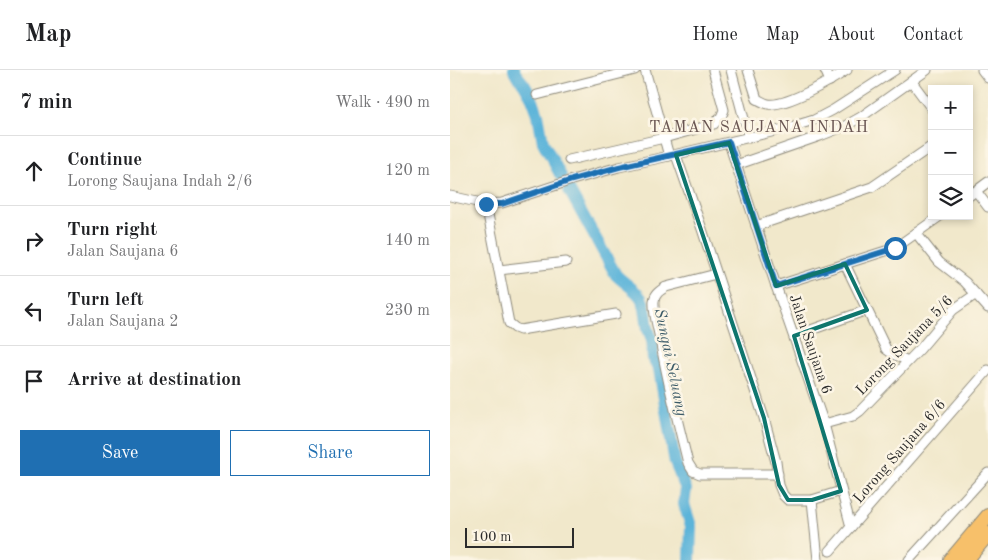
<!DOCTYPE html>
<html lang="en">
<head>
<meta charset="utf-8">
<style>
  :root { --surface:#fff; --page:#f6f6f6; --text:#202124; --muted:#757577; --line:#e0e0e0; --accent:#1f6fb2 }
  body { margin:0; font-family:"Old Standard TT",serif; background:var(--page); color:var(--text) }
  .controls { position:absolute; right:15px; top:15px; display:grid; overflow:hidden; border-radius:0px; box-shadow:0 2px 8px #0003 }
  .controls button { width:45px; height:45px; display:grid; place-items:center; padding:0; border:0; border-bottom:1px solid var(--line); background:var(--surface); color:var(--text); font:25px sans-serif }
  .scale { position:absolute; left:15px; bottom:12px; width:109px; box-sizing:border-box; padding-left:5px; border:2px solid #2b2b2b; border-top:0; font-size:14px; line-height:18px; white-space:nowrap; color:#2b2b2b; -webkit-text-stroke:4px #fcf5e5; paint-order:stroke }
  .stop { position:absolute; width:15px; height:15px; margin:-11px; border:4px solid #1f6fb2; border-radius:50%; background:#fff }
  .stop.end { background:#1f6fb2; border-color:#fff; box-shadow:0 1px 5px #0008 }
  .list { margin:0; padding:0; list-style:none }
  h2 { display:flex; justify-content:space-between; align-items:center; height:65px; margin:0; padding:0 20px; font-size:21px }
  h2 small { font-size:16px; font-weight:400; color:var(--muted) }
  .list li { display:grid; grid-template-columns:32px 1fr auto; gap:15px; align-items:center; box-sizing:border-box; height:70px; padding:0 20px; border-top:1px solid var(--line) }
  .list b { display:block; font-size:19px; white-space:nowrap }
  .list p { margin:0; font-size:16px; white-space:nowrap; color:var(--muted) }
  .list em { font-size:16px; font-style:normal; color:var(--muted) }
  .actions { display:flex; gap:10px; padding:15px 20px }
  .actions a { flex:1; padding:11px 0; border:1px solid var(--accent); border-radius:0px; text-align:center; font-size:18px; color:var(--accent) }
  .actions .main { background:var(--accent); color:#fff }
  .icon { flex:none; width:28px; height:28px; fill:none; stroke:currentColor; stroke-width:2; stroke-linecap:round; stroke-linejoin:round }
  .map { position:relative; flex:none; width:538px; height:490px; overflow:hidden }
  header { display:flex; align-items:center; gap:30px; box-sizing:border-box; height:70px; padding:0 25px; background:var(--surface); border-bottom:1px solid var(--line) }
  header strong { font-size:24px }
  nav { display:flex; gap:28px; margin-inline-start:auto; font-size:18px }
  main { display:flex }
  aside { flex:1; background:var(--surface) }
  .map>svg:first-child { display:block }
</style>
</head>
<body>
<header>
<strong>Map</strong>
<nav><a>Home</a><a>Map</a><a>About</a><a>Contact</a></nav>
</header>
<main>
<aside>
<h2>7 min<small>Walk · 490 m</small></h2>
<ul class="list">
<li><svg class="icon" aria-label="ahead" viewBox="0 0 24 24"><path d="M12 20V5M6 11l6-6 6 6"/></svg><div><b>Continue</b><p>Lorong Saujana Indah 2/6</p></div><em>120 m</em></li>
<li><svg class="icon" aria-label="right" viewBox="0 0 24 24"><path d="M7 20v-9h11M14 6l5 5-5 5"/></svg><div><b>Turn right</b><p>Jalan Saujana 6</p></div><em>140 m</em></li>
<li><svg class="icon" aria-label="left" viewBox="0 0 24 24"><path d="M17 20v-9H6M10 6l-5 5 5 5"/></svg><div><b>Turn left</b><p>Jalan Saujana 2</p></div><em>230 m</em></li>
<li><svg class="icon" aria-label="arrive" viewBox="0 0 24 24"><path d="M6 21V4h12l-3 4 3 4H6"/></svg><div><b>Arrive at destination</b></div></li>
</ul>
<div class="actions"><a class="main">Save</a><a>Share</a></div>
</aside>
<div class="map">
<svg width="538" height="490" viewBox="0 0 538 490">
  <rect width="100%" height="100%" fill="#fcf5e5"/>
  <filter id="ink" filterUnits="userSpaceOnUse"><feTurbulence type="fractalNoise" baseFrequency=".02" numOctaves="2"/><feDisplacementMap in="SourceGraphic" scale="10" xChannelSelector="R" yChannelSelector="G"/><feConvolveMatrix kernelMatrix="1 2 1 2 8 2 1 2 1" color-interpolation-filters="sRGB"/></filter>
  <filter id="wash" filterUnits="userSpaceOnUse"><feTurbulence type="fractalNoise" baseFrequency=".0096" numOctaves="4" result="noise"/><feDisplacementMap in="SourceGraphic" scale="20" xChannelSelector="R" yChannelSelector="G"/><feGaussianBlur stdDeviation="1.12" result="paint"/><feColorMatrix in="noise" values="0 0 0 0 0 0 0 0 0 0 0 0 0 0 0 0 0 1.4 0 .05"/><feComposite in="paint" operator="in"/></filter>
  <g filter="url(#wash)">
    <rect width="100%" height="100%" fill="#f1e8cb"/>
    <g fill="none" stroke-linecap="round" stroke-linejoin="round">
      <g stroke="#5bb4d9" stroke-width="12">
        <polyline points="64,0 65,3 74,14 82,28 88,44 93,72 111,106"/>
        <path d="M119 120 166 205C174 213 185 219 191 228 197 238 196 248 198 259 199 262 201 266 202 270 205 284 198 284 209 299L225 393 236 419 234 434 241 456 240 490"/>
      </g>
    </g>
  </g>
  <g filter="url(#ink)">
    <g fill="none" stroke-linecap="round" stroke-linejoin="round">
      <defs>
        <g id="minor">
          <polyline points="195,0 219,86"/>
          <polyline points="281,0 299,68"/>
          <path d="M298 0 307 29C311 31 314 33 318 34 336 37 382 10 397 0"/>
          <polyline points="375,0 380,11"/>
          <polyline points="532,0 538,8"/>
          <polyline points="462,12 482,39"/>
          <polyline points="87,25 185,0"/>
          <polyline points="279,73 326,216 374,354 401,457"/>
          <polyline points="226,85 252,159 314,348 326,392 329,415 333,425 338,430 362,430 368,490"/>
          <polyline points="119,90 214,68 264,54 271,47 274,40 263,0"/>
          <polyline points="286,95 370,66 395,56 411,47 477,0"/>
          <polyline points="526,121 538,137"/>
          <polyline points="0,126 36,134 52,133 122,110 169,97 219,86 334,59 364,50 383,40 445,0"/>
          <polyline points="519,126 538,112"/>
          <polyline points="36,134 59,253 65,258 70,260 166,244"/>
          <polyline points="306,156 422,117 482,76"/>
          <polyline points="466,163 489,192 515,212 538,238"/>
          <polyline points="395,194 436,279 443,284 458,291"/>
          <polyline points="49,200 116,192"/>
          <path d="M266 204 216 217C209 221 205 224 204 231 203 243 208 258 210 269 217 311 228 352 238 393L243 401 250 404H328"/>
          <polyline points="326,216 445,178 490,146"/>
          <polyline points="344,266 417,240"/>
          <polyline points="374,354 403,346 410,341 470,279 503,240 526,224"/>
          <polyline points="362,430 391,421"/>
          <polyline points="380,481 538,300"/>
          <polyline points="459,490 538,403"/>
        </g>
        <g id="trunk">
          <polyline points="501,490 538,446"/>
          <polyline points="516,490 538,464"/>
        </g>
      </defs>
      <use href="#minor" stroke="#8e8a7b" stroke-width="11"/>
      <use href="#trunk" stroke="#8e8a7b" stroke-width="16"/>
      <use href="#minor" stroke="#fff" stroke-width="9"/>
      <use href="#trunk" stroke="#f7c06b" stroke-width="14"/>
    </g>
  </g>
  <g fill="none" stroke-linecap="round" stroke-linejoin="round" filter="url(#ink)">
    <polyline stroke="#1f6fb2" stroke-width="6" points="36,134 52,134 122,110 169,97 279,72 326,216 445,178"/>
  </g>
  <path fill="none" stroke="#0f766e" stroke-width="4" stroke-linejoin="round" d="M279 73 326 216 395 194 417 240 344 266 391 421 362 430H338L329 415 314 348 226 85Z"/>
  <g text-anchor="middle" stroke-width="5" stroke-linejoin="round" paint-order="stroke">
    <g font-size="15" fill="#2b2b2b" stroke="#fcf5e5">
      <text transform="translate(361 274) rotate(71)" y="5">Jalan Saujana 6</text>
      <text transform="translate(454 275) rotate(-46)" y="5">Lorong Saujana 5/6</text>
      <text transform="translate(449 381) rotate(-49)" y="5">Lorong Saujana 6/6</text>
    </g>
    <g font-size="16" letter-spacing="1" fill="#695552" stroke="#fcf5e5">
      <text x="309" y="62">TAMAN SAUJANA INDAH</text>
    </g>
    <g font-size="16" font-style="italic" fill="#3c5b68" stroke="#fcf5e5">
      <text transform="translate(222 292) rotate(78)" y="6">Sungai Seluang</text>
    </g>
  </g>
</svg>
<div class="controls">
<button>+</button>
<button>−</button>
<button><svg class="icon" aria-label="layers" viewBox="0 0 24 24"><path d="M12 4l9 5-9 5-9-5zM3 14l9 5 9-5"/></svg></button>
</div>
<div class="scale">100 m</div>
<div class="stop" style="left:445px;top:178px"></div>
<div class="stop end" style="left:36px;top:134px"></div>
</div>
</main>
</body>
</html>
